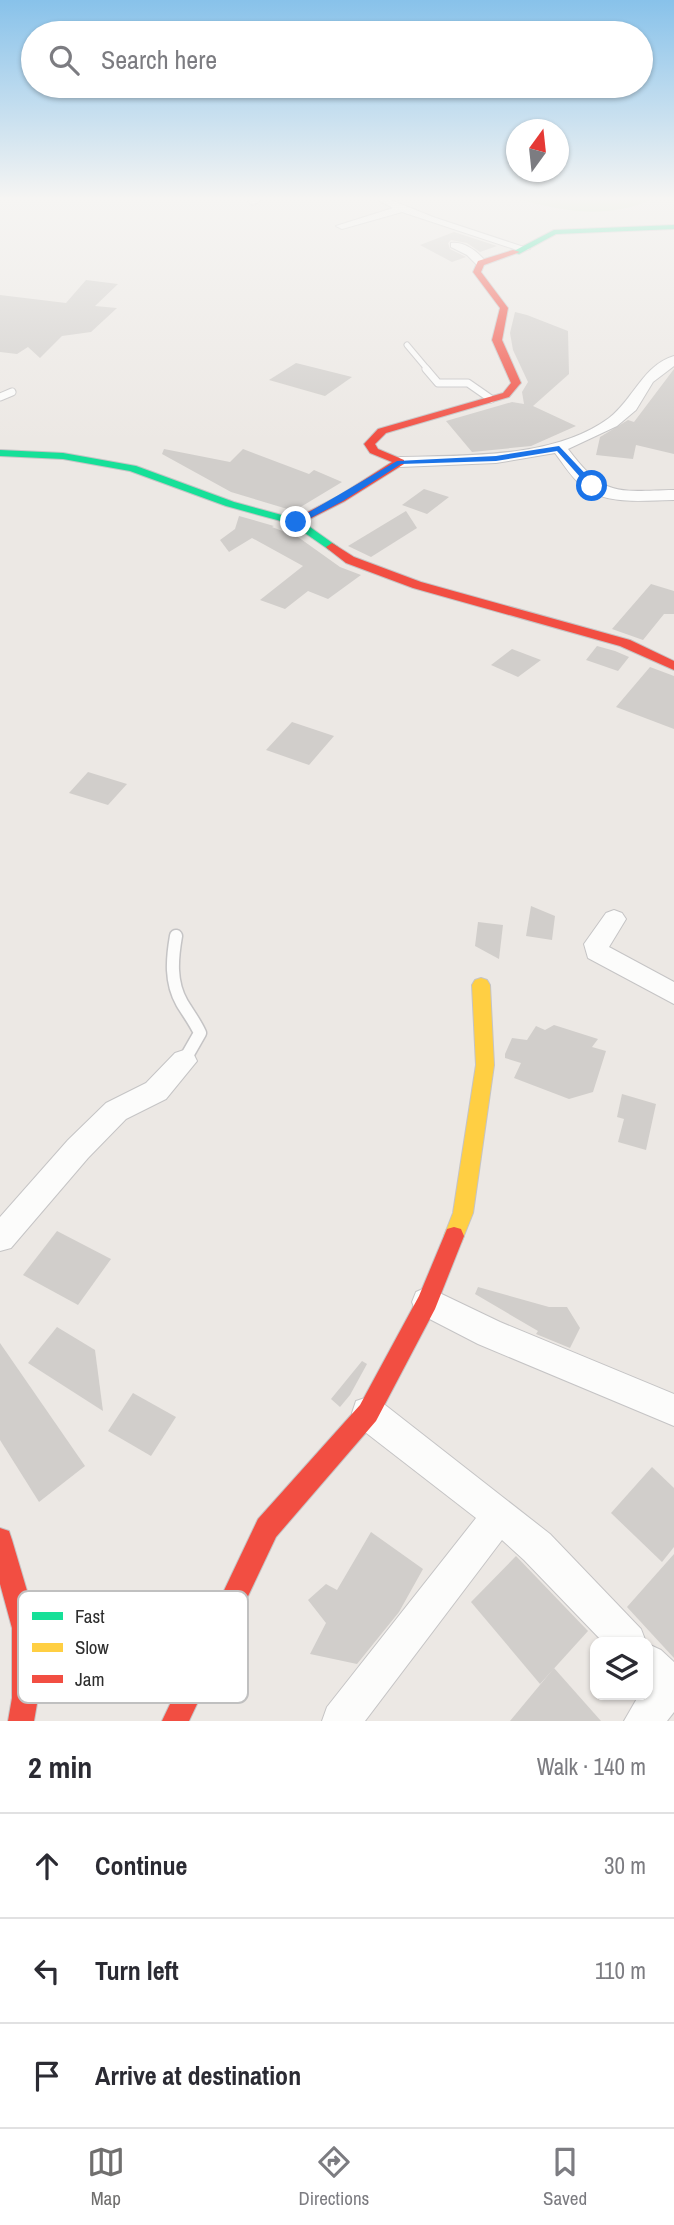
<!DOCTYPE html>
<html lang="en">
<head>
<meta charset="utf-8">
<style>
  :root { --surface:#fff; --page:#f7f7f7; --text:#2b2b33; --muted:#7c7c81; --line:#e1e1e2; --accent:#706f6e }
  body { margin:0; font-family:"Archivo Narrow",sans-serif; background:var(--page); color:var(--text) }
  .controls { position:absolute; right:21px; bottom:21px; display:grid; overflow:hidden; border-radius:14px; box-shadow:0 2px 5px #0004 }
  .controls button { width:63px; height:63px; display:grid; place-items:center; padding:0; border:0; border-bottom:2px solid var(--line); background:var(--surface); color:var(--text); font:35px sans-serif }
  .compass { position:absolute; left:506px; top:119px; width:63px; height:63px; border-radius:50%; background:var(--surface); box-shadow:0 2px 5px #0004; rotate:15deg }
  .stop { position:absolute; width:21px; height:21px; margin:-16px; border:5px solid #1a73e8; border-radius:50%; background:#fff }
  .stop.end { background:#1a73e8; border-color:#fff; box-shadow:0 2px 7px #0008 }
  .list { margin:0; padding:0; list-style:none }
  h2 { display:flex; justify-content:space-between; align-items:center; height:91px; margin:0; padding:0 28px; font-size:30px }
  h2 small { font-size:23px; font-weight:400; color:var(--muted) }
  .list li { display:grid; grid-template-columns:46px 1fr auto; gap:21px; align-items:center; box-sizing:border-box; height:105px; padding:0 28px; border-top:2px solid var(--line) }
  .list b { display:block; font-size:26px; white-space:nowrap }
  .list em { font-size:23px; font-style:normal; color:var(--muted) }
  .icon { flex:none; width:38px; height:38px; fill:none; stroke:currentColor; stroke-width:2; stroke-linecap:round; stroke-linejoin:round }
  .map { position:relative; flex:none; width:674px; height:1721px; overflow:hidden }
  .search { position:absolute; background:var(--surface); box-shadow:0 2px 5px #0004; left:21px; right:21px; top:21px; height:77px; display:flex; align-items:center; gap:18px; box-sizing:border-box; padding:0 24px; border-radius:38px; color:var(--muted); font-size:26px }
  .sheet { height:406px; background:var(--surface) }
  nav { display:flex; justify-content:space-around; align-items:center; box-sizing:border-box; height:98px; border-top:2px solid var(--line); background:var(--surface); font-size:19px; color:var(--muted) }
  nav a { display:grid; justify-items:center; gap:4px }
  nav .on { color:var(--accent) }
  .map>svg:first-child { display:block }
</style>
</head>
<body>
<div class="map">
<svg width="674" height="1721" viewBox="0 0 674 1721">
  <rect width="100%" height="100%" fill="#ece8e4"/>
  <path fill="#cee6be" d="M521 200H651C603 219 570 212 521 200Z"/>
  <g fill="#d1cecb">
    <polygon points="454,232 497,246 480,252 467,243 451,240 448,243 450,249 466,257 452,262 420,245"/>
    <polygon points="86,280 118,284 95,306 117,308 91,332 62,336 40,358 28,347 17,354 0,352 0,295 66,303"/>
    <polygon points="515,312 527,315 568,331 569,374 533,406 576,426 531,446 472,452 446,421 512,402 524,404 522,392 528,382 513,350 510,333"/>
    <polygon points="296,363 352,377 325,396 269,380"/>
    <polygon points="674,369 674,454 636,445 633,459 596,455 600,437 628,420 634,422"/>
    <polygon points="164,449 230,462 243,449 309,474 314,470 342,482 294,511 231,492 162,454"/>
    <polygon points="424,489 449,497 427,514 402,505"/>
    <polygon points="406,511 417,528 371,557 348,546"/>
    <polygon points="239,516 274,526 272,527 298,537 340,567 361,575 328,599 308,591 285,609 260,600 303,566 252,538 229,552 220,540 235,529"/>
    <polygon points="651,584 674,591 674,614 664,614 643,640 612,629"/>
    <polygon points="597,646 615,651 629,657 618,671 586,660"/>
    <polygon points="512,649 541,660 518,677 491,665"/>
    <polygon points="650,667 674,676 674,729 616,707"/>
    <polygon points="292,722 334,736 309,765 266,750"/>
    <polygon points="88,772 127,784 108,805 69,793"/>
    <polygon points="531,906 555,916 552,940 526,936"/>
    <polygon points="478,922 503,925 499,959 475,946"/>
    <polygon points="554,1025 598,1039 592,1047 606,1051 593,1092 569,1099 514,1078 521,1063 505,1058 505,1054 512,1038 527,1040 536,1026 545,1030"/>
    <polygon points="622,1094 656,1104 646,1150 618,1142 624,1119 617,1117"/>
    <polygon points="57,1231 111,1259 78,1305 23,1275"/>
    <polygon points="478,1287 549,1307 567,1307 580,1328 570,1348 536,1334 538,1331 475,1294"/>
    <polygon points="57,1327 95,1350 103,1411 28,1363"/>
    <polygon points="0,1343 85,1466 39,1502 0,1440"/>
    <polygon points="362,1361 367,1364 350,1395 340,1407 331,1399"/>
    <polygon points="133,1393 176,1417 151,1456 108,1431"/>
    <polygon points="652,1467 674,1488 674,1547 662,1562 611,1513"/>
    <polygon points="371,1532 423,1569 399,1612 357,1664 310,1654 326,1623 308,1600 326,1584 337,1590"/>
    <polygon points="674,1554 674,1658 627,1607"/>
    <polygon points="516,1556 588,1631 540,1684 471,1602"/>
    <polygon points="554,1668 601,1721 510,1721"/>
  </g>
  <g fill="none" stroke-linecap="round" stroke-linejoin="round">
    <defs>
      <polyline id="lane-far2" points="407,345 428,370"/>
      <g id="lane-far1">
        <polyline points="426,369 438,383 468,383 491,399"/>
        <polyline points="0,397 12,392"/>
      </g>
      <path id="lane" d="M176 936C172 959 170 982 182 1003 188 1013 195 1022 200 1033L184 1061"/>
      <g id="street">
        <polygon points="249,200 261,200 253,205 248,202"/>
        <polygon points="378,200 391,200 433,217 530,249 520,251 402,212 342,229 336,226 393,208"/>
        <path d="M451 243C465 241 478 252 487 263L477 265 467 255 451 247Z"/>
        <path d="M674 356V366L653 382 636 410 617 426 568 449C605 498 617 491 674 490V500C646 500 607 506 583 487 572 478 564 465 555 453L496 463 400 467 392 462 400 457C466 455 553 459 609 418 633 400 643 365 674 356Z"/>
        <polygon points="614,910 622,913 626,919 609,947 674,982 674,1004 588,958 584,944 606,913"/>
        <polygon points="184,1050 193,1053 197,1061 166,1099 126,1119 88,1158 11,1248 0,1251 0,1217 68,1140 106,1103 146,1083 175,1053"/>
        <polygon points="427,1287 500,1322 674,1394 674,1426 478,1344 416,1312 412,1302 416,1292"/>
        <polygon points="368,1397 380,1401 550,1534 641,1629 646,1642 603,1642 524,1560 502,1540 365,1721 322,1721 327,1707 476,1518 356,1425 352,1413 356,1401"/>
        <polygon points="648,1644 661,1650 674,1662 674,1712 667,1721 624,1721 639,1695 648,1695"/>
      </g>
      <g id="fast">
        <polygon points="674,225 674,229 556,234 519,254 512,252 554,230"/>
        <polygon points="0,450 63,453 136,466 234,502 300,520 338,547 332,551 328,549 292,524 226,506 130,471 63,459 0,456"/>
      </g>
      <polygon id="slow" points="481,978 487,980 490,985 494,1065 473,1213 461,1243 454,1245 447,1243 444,1236 453,1213 476,1065 472,985 475,980"/>
      <g id="jam">
        <polygon points="513,250 520,252 484,265 481,272 508,308 502,340 521,383 519,385 509,397 386,433 375,444 378,449 404,460 404,464 345,501 300,524 292,524 292,520 337,497 392,462 370,453 364,444 378,429 503,393 511,383 492,340 500,308 473,272 478,261"/>
        <polygon points="332,543 354,557 421,582 630,640 674,661 674,670 620,646 413,588 346,563 328,549 326,547"/>
        <polygon points="454,1227 461,1229 464,1236 435,1309 376,1421 276,1537 189,1721 162,1721 258,1519 360,1405 419,1296 447,1229"/>
        <polygon points="0,1528 9,1531 12,1540 38,1628 38,1698 34,1721 8,1721 12,1698 12,1628 0,1584"/>
      </g>
    </defs>
    <use href="#lane-far2" stroke="#c5c4c5" stroke-width="7"/>
    <use href="#lane-far1" stroke="#c5c4c5" stroke-width="9"/>
    <use href="#lane" stroke="#c5c4c5" stroke-width="15"/>
    <use href="#street" stroke="#c5c4c5" stroke-width="2"/>
    <use href="#fast" stroke="#c5c4c5" stroke-width="2"/>
    <use href="#slow" stroke="#c5c4c5" stroke-width="2"/>
    <use href="#jam" stroke="#c5c4c5" stroke-width="2"/>
    <use href="#lane-far2" stroke="#fcfcfb" stroke-width="5"/>
    <use href="#lane-far1" stroke="#fcfcfb" stroke-width="7"/>
    <use href="#lane" stroke="#fcfcfb" stroke-width="12"/>
    <use href="#street" fill="#fcfcfb" fill-rule="evenodd"/>
    <use href="#fast" fill="#16e098" fill-rule="evenodd"/>
    <use href="#slow" fill="#ffcf43" fill-rule="evenodd"/>
    <use href="#jam" fill="#f24e42" fill-rule="evenodd"/>
  </g>
  <linearGradient id="sky" x2="0" y2="1"><stop stop-color="#88c2ea"/><stop offset="0.45" stop-color="#f6f5f3"/><stop offset="1" stop-color="#f6f5f3" stop-opacity="0"/></linearGradient>
  <rect width="674" height="441" fill="url(#sky)"/>
  <polygon fill="#1a73e8" points="559,446 595,484 595,487 589,487 557,451 496,461 401,464 343,501 299,524 292,522 397,461 496,456"/>
  <rect x="18" y="1591" width="230" height="112" rx="10" fill="#fff" stroke="#c0c0c0" stroke-width="2"/>
  <rect x="32" y="1612" width="31" height="8" fill="#16e098"/>
  <rect x="32" y="1643" width="31" height="9" fill="#ffcf43"/>
  <rect x="32" y="1675" width="31" height="8" fill="#f24e42"/>
  <g font-size="19" fill="#2e2e2e">
    <text x="75" y="1623">Fast</text>
    <text x="75" y="1654">Slow</text>
    <text x="75" y="1686">Jam</text>
  </g>
</svg>
<div class="controls">
<button><svg class="icon" aria-label="layers" viewBox="0 0 24 24"><path d="M12 4l9 5-9 5-9-5zM3 14l9 5 9-5"/></svg></button>
</div>
<svg class="compass" viewBox="-18 -18 36 36"><path d="M0-13l5 13h-10z" fill="#e53935"/><path d="M0 13l5-13h-10z" fill="#7c7c81"/></svg>
<div class="stop" style="left:592px;top:486px"></div>
<div class="stop end" style="left:296px;top:522px"></div>
<div class="search"><svg class="icon" aria-label="search" viewBox="0 0 24 24"><circle cx="10" cy="10" r="6"/><path d="M15 15l6 6"/></svg>Search here</div>
</div>
<section class="sheet">
<h2>2 min<small>Walk · 140 m</small></h2>
<ul class="list">
<li><svg class="icon" aria-label="ahead" viewBox="0 0 24 24"><path d="M12 20V5M6 11l6-6 6 6"/></svg><div><b>Continue</b></div><em>30 m</em></li>
<li><svg class="icon" aria-label="left" viewBox="0 0 24 24"><path d="M17 20v-9H6M10 6l-5 5 5 5"/></svg><div><b>Turn left</b></div><em>110 m</em></li>
<li><svg class="icon" aria-label="arrive" viewBox="0 0 24 24"><path d="M6 21V4h12l-3 4 3 4H6"/></svg><div><b>Arrive at destination</b></div></li>
</ul>
</section>
<nav>
<a class="on"><svg class="icon" aria-label="map" viewBox="0 0 24 24"><path d="M3 6l6-2 6 2 6-2v14l-6 2-6-2-6 2zM9 4v14M15 6v14"/></svg>Map</a>
<a><svg class="icon" aria-label="directions" viewBox="0 0 24 24"><path d="M12 3l9 9-9 9-9-9zM9 14v-3h6M13 9l2 2-2 2"/></svg>Directions</a>
<a><svg class="icon" aria-label="saved" viewBox="0 0 24 24"><path d="M7 4h10v16l-5-4-5 4z"/></svg>Saved</a>
</nav>
</body>
</html>
